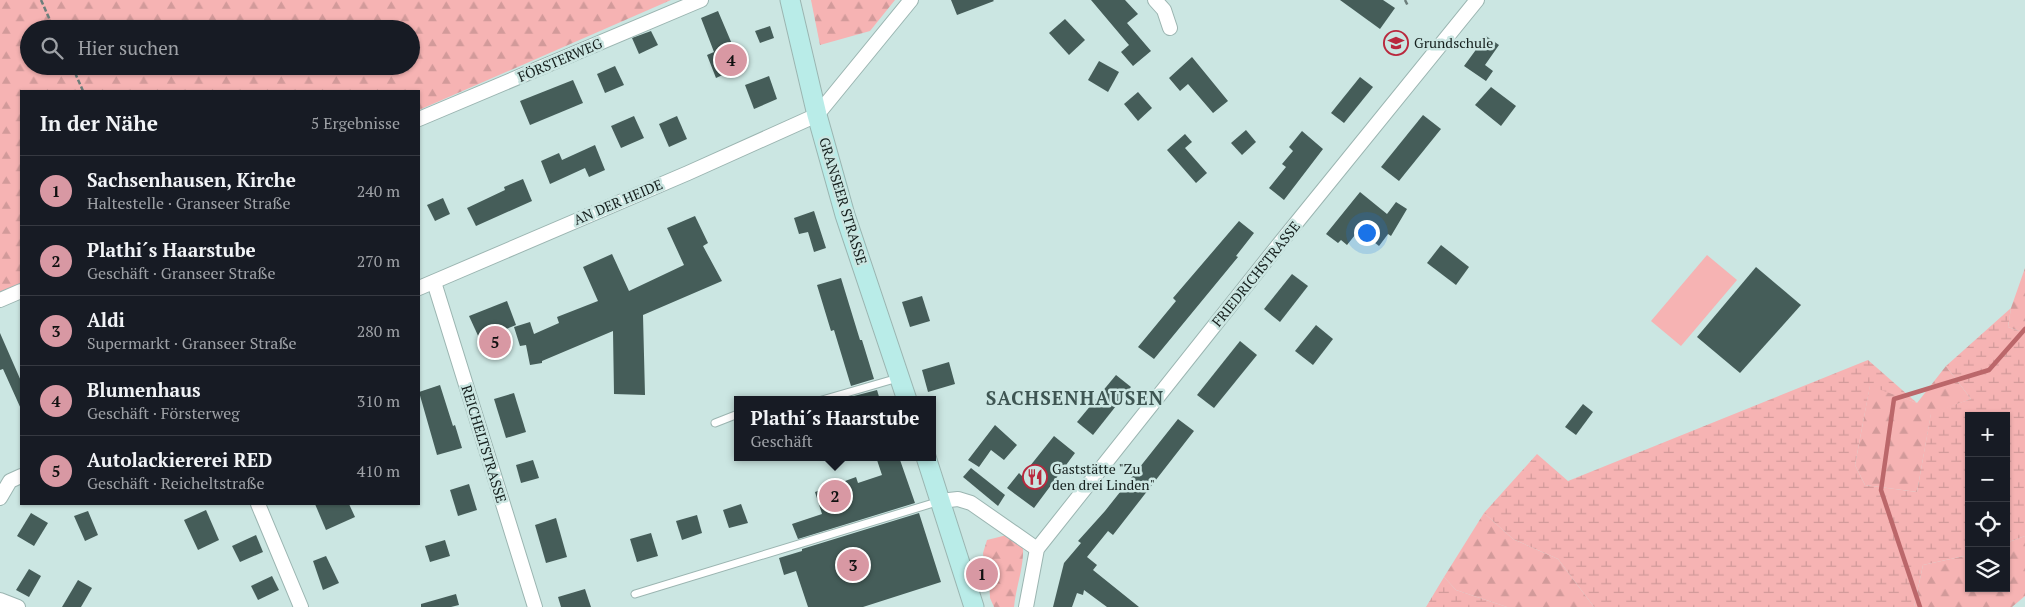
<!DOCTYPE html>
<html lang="de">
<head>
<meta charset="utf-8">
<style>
  :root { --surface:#171b24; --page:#20242c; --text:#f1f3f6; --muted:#9ea1a6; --line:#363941; --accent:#d898a3 }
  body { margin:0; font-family:"PT Serif",serif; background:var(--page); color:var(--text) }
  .controls { position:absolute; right:15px; bottom:15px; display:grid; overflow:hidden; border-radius:0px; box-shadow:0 1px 4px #0004 }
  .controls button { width:45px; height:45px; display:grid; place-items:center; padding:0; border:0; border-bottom:1px solid var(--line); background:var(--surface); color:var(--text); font:25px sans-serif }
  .you { position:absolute; left:1366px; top:232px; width:18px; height:18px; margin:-12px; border:4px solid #fff; border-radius:50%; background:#1a73e8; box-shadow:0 0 0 8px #1a73e833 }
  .badge { display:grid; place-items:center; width:32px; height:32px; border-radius:50%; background:var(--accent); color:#111; font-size:16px; font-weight:700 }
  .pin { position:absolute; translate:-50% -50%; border:2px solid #fff; box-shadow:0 1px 5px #0006 }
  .popup { position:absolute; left:734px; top:396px; width:202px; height:65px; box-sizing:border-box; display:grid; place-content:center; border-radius:0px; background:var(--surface); filter:drop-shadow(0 1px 4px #0005); font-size:16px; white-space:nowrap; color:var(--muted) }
  .popup b { font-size:19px; color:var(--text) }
  .popup::after { content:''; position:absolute; left:50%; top:100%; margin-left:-10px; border:10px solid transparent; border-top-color:var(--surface) }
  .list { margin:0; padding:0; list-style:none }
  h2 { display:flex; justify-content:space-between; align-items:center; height:65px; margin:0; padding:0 20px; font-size:21px }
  h2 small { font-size:16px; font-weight:400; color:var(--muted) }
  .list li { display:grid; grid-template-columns:32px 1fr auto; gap:15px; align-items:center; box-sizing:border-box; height:70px; padding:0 20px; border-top:1px solid var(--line) }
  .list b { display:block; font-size:19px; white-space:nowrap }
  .list p { margin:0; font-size:16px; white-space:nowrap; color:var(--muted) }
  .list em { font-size:16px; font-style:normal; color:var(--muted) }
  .icon { flex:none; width:28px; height:28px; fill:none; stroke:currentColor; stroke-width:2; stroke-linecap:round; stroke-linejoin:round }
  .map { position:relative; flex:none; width:2025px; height:607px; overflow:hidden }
  .search { position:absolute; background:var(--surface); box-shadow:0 1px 4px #0004; left:20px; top:20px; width:400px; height:55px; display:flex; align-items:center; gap:12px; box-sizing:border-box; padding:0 18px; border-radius:28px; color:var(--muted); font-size:19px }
  .panel { position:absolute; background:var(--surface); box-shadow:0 1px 4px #0004; left:20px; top:90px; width:400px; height:415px; border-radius:0px }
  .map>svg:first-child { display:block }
</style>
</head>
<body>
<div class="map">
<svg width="2025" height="607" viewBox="0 0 2025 607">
  <defs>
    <pattern id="forest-firs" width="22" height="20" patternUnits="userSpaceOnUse" patternTransform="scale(1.25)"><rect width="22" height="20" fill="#f6b3b3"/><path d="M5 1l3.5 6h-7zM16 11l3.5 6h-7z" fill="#d29a9a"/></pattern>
    <pattern id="wetland-marsh" width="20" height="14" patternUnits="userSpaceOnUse" patternTransform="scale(1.25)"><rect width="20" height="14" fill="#f6b3b3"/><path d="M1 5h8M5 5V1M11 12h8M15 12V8" fill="none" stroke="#d29a9a"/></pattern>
  </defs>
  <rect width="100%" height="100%" fill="#cbe6e2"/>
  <polygon fill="#f6b3b3" points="1707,255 1737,280 1681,346 1651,321"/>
  <g fill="url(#forest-firs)" fill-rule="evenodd">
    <path d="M0 0H671L419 110V91H21V283L0 292ZM29 29H411V66H29Z"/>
    <polygon points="811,0 895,0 870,31 820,45"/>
    <polygon points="2025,268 2025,333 2008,327 2011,308"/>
    <polygon points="1946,366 1971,399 1931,414 1917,492 1865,485 1855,465 1870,385 1917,403"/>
    <polygon points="1484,513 1513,539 1558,559 1594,607 1507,607 1456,590 1444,577"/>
    <path d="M1007 535 1023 547C1024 568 1016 586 1014 607H994L990 598 989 581 984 564 983 553 987 540Z"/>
    <polygon points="2025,536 2025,596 2012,607 1914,607 1923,565 1969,555 1969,588 2006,588 2006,543"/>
  </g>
  <g fill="url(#wetland-marsh)">
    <polygon points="2011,308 2008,327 2025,333 2025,536 2006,543 2006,416 1969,416 1969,555 1923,565 1914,607 1594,607 1558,559 1513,539 1484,513 1537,454 1568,481 1868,360 1917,403 1870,386 1855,465 1865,485 1917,492 1931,413 1971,399 1946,366"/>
    <polygon points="1444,577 1456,590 1507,607 1426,607"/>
  </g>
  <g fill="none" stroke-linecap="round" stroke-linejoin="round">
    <polyline stroke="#bb676a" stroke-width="4.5" points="1920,607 1881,490 1894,399 1989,370 2025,329"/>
  </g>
  <g fill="#455d59">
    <polygon points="951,0 993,0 994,1 957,15"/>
    <polygon points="1091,0 1125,0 1138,14 1127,23 1151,51 1133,66 1121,52 1129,45"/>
    <polygon points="1340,0 1383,0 1395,8 1380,29"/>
    <polygon points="718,11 743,70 729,77 727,73 716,78 707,55 714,52 701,18"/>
    <polygon points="1065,19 1085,40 1069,55 1049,33"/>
    <polygon points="770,26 774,38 760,43 755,31"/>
    <polygon points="651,31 658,45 639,54 632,38"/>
    <polygon points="1486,36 1499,45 1485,65 1493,71 1486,81 1464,66"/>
    <polygon points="1192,57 1228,101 1213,113 1188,84 1180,91 1169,78"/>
    <polygon points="1099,61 1119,72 1108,92 1088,80"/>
    <polygon points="615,66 624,85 605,93 597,74"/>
    <polygon points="769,76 777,99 754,109 745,85"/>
    <polygon points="1360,77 1373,87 1344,123 1331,113"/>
    <polygon points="573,80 583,103 530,125 520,101"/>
    <polygon points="1491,87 1516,106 1501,126 1475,105"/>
    <polygon points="1138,92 1152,108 1138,121 1124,104"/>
    <polygon points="1423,115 1441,129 1399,181 1381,167"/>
    <polygon points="634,116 644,138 621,148 611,126"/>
    <polygon points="677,116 687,139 669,147 659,124"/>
    <polygon points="1246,130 1256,142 1242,155 1231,143"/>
    <polygon points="1302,131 1323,149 1284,200 1269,188 1286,167 1282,164 1293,151 1289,147"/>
    <polygon points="1185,134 1192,142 1185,148 1207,173 1196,183 1167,150"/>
    <polygon points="595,145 605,170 589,177 585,168 550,184 541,161 559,153 562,160"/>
    <polygon points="523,179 532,201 476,226 467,208 505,190 504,187"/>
    <polygon points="1360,192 1387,214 1396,202 1407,209 1391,236 1388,234 1379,246 1359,230 1347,245 1341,240 1338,243 1326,234"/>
    <polygon points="443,198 450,214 435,221 427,205"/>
    <polygon points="814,211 826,248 814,252 808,232 799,234 794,218"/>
    <polygon points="695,216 708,243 703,246 722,281 643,315 645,395 614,394 613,331 542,361 542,363 530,365 526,345 520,346 514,327 530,322 534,334 559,323 557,317 598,301 583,267 612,254 629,291 684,265 667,228"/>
    <polygon points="1239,221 1254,233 1236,256 1238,257 1154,359 1138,347 1176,301 1173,298"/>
    <polygon points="1441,245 1469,267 1456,285 1427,263"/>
    <polygon points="1756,267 1801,305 1740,373 1697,337"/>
    <polygon points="1292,274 1308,286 1280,322 1264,309"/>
    <polygon points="841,278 860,340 862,340 874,379 851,386 834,330 831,331 817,285"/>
    <polygon points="922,296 930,321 910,327 902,302"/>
    <polygon points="507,301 516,325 480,340 469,316"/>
    <polygon points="1316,325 1333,339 1313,365 1295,351"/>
    <polygon points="0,333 21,381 21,409 3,369 0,370"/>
    <polygon points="1240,341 1257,355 1214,408 1197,395"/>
    <polygon points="949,362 955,384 928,392 922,370"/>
    <polygon points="1116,375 1131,387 1093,435 1077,422"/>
    <polygon points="440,385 453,426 455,425 462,448 437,455 419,392"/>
    <polygon points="877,390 880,400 855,400 854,396"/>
    <polygon points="514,393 526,432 506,438 494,399"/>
    <polygon points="1583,404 1593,412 1576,435 1565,427"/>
    <polygon points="1178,419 1194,431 1113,535 1108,531 1087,557 1097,565 1093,570 1139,607 1107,607 1084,590 1083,595 1077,593 1072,607 1053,607 1064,563 1081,543 1078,541 1105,511"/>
    <polygon points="995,425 1017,445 1004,460 991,450 979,467 968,460"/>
    <polygon points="1054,436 1075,453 1034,508 1007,488 1019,473 1022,476"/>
    <polygon points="876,457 899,457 915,503 798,539 792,524 822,514 815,492 856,477 858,483 882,475"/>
    <polygon points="533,460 539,478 521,483 516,465"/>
    <polygon points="971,468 1005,495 998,506 963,477"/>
    <polygon points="469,484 477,510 458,516 450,490"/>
    <polygon points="315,504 349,504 355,517 326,530"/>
    <polygon points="741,504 748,523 729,528 723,510"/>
    <polygon points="206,510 219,540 198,550 184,520"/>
    <polygon points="88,511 98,535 85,541 74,516"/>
    <polygon points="31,513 48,523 34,546 17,536"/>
    <polygon points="919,513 941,582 863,607 808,607 796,571 784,575 779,558 802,551 802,549"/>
    <polygon points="697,515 702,533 682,540 676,521"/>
    <polygon points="556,518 567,557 546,563 535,525"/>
    <polygon points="651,533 658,556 637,562 630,539"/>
    <polygon points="256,535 263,552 240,562 232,546"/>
    <polygon points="445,540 450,556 430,562 425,546"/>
    <polygon points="326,556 339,583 323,590 313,561"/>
    <polygon points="29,569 41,576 29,597 16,590"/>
    <polygon points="272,576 279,590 258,600 251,586"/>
    <polygon points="78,580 92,588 81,607 62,607"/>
    <polygon points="585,589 591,607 561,607 558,597"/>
    <polygon points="456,594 459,605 451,607 421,607 421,604"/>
  </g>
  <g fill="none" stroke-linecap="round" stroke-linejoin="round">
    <defs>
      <g id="lane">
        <polyline points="822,400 898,378"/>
        <polyline points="715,423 738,414"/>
        <polyline points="635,594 940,501"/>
      </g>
      <g id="street">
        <polyline points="1155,0 1164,10 1170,28"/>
        <polyline points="419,119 701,0"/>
        <polyline points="434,282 535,607"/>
        <polyline points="419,288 688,173 817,115 911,0"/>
        <polyline points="0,300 21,291"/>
        <polyline points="0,498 10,481 21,476"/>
        <polyline points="940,501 958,499 971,503 1037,549"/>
        <polyline points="258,504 301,607"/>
        <polyline points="0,600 18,607"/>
        <polyline points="1026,607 1037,549 1280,243 1477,0"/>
      </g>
      <g id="secondary">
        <polyline points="790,0 817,115 845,215 907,400"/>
        <polyline points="926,457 974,607"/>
      </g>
    </defs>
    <use href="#lane" stroke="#9bb5b1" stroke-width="9"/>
    <use href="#street" stroke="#9bb5b1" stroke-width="16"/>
    <use href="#secondary" stroke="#9bb5b1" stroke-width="21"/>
    <g stroke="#6c7e7b" stroke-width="2.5" stroke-dasharray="5 2.5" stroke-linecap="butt">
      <polyline points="41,0 54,29"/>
      <polyline points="1405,0 1408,6"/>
      <polyline points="72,66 83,91"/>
    </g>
    <use href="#lane" stroke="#fff" stroke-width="7"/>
    <use href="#street" stroke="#fff" stroke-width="14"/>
    <use href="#secondary" stroke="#b9ece8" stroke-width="19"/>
  </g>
  <defs>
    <symbol id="school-ring" viewBox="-11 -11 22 22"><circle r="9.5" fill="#cbe6e2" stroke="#b9283d" stroke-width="1.5"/><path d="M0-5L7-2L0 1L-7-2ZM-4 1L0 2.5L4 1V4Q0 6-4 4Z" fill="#b9283d"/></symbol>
    <symbol id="restaurant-ring" viewBox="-11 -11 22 22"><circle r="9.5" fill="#cbe6e2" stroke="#b9283d" stroke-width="1.5"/><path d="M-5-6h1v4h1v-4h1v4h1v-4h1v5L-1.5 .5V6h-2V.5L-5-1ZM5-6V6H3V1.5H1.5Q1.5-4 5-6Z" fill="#b9283d"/></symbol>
  </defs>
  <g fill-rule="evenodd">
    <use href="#school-ring" x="1382" y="29" width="28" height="28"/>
    <use href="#restaurant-ring" x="1021" y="463" width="28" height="28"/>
  </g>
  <g text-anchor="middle" stroke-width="5" stroke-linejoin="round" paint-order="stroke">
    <g font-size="14" fill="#151f1d" stroke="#cbe6e2" text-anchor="start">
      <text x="1414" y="48">Grundschule</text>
      <text x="1052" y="474">Gaststätte "Zu<tspan x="1052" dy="16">den drei Linden"</tspan></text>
    </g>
    <g font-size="14" fill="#151f1d" stroke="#cbe6e2">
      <text transform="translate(560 60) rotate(-23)" y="5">FÖRSTERWEG</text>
      <text transform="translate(843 201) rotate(73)" y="5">GRANSEER STRASSE</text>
      <text transform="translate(618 202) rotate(-23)" y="5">AN DER HEIDE</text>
      <text transform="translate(1256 274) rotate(-51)" y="5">FRIEDRICHSTRASSE</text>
      <text transform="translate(484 444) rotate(73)" y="5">REICHELTSTRASSE</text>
    </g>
    <g font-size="19" font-weight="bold" letter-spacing="1" fill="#3e5552" stroke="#cbe6e2">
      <text x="1075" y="405">SACHSENHAUSEN</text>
    </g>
  </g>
</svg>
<div class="controls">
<button>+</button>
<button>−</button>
<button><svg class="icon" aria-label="locate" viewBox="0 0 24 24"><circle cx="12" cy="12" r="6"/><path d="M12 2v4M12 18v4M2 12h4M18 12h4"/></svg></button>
<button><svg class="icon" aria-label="layers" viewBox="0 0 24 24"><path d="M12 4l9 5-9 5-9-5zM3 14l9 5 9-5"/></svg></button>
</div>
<div class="you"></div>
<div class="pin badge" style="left:982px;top:574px">1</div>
<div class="pin badge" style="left:835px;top:496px">2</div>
<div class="popup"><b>Plathi´s Haarstube</b>Geschäft</div>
<div class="pin badge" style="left:853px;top:565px">3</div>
<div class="pin badge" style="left:731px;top:60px">4</div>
<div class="pin badge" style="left:495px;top:342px">5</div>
<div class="search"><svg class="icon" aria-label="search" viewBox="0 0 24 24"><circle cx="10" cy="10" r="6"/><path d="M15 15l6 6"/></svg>Hier suchen</div>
<section class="panel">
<h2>In der Nähe<small>5 Ergebnisse</small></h2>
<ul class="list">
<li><span class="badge">1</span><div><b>Sachsenhausen, Kirche</b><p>Haltestelle · Granseer Straße</p></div><em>240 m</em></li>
<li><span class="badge">2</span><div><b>Plathi´s Haarstube</b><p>Geschäft · Granseer Straße</p></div><em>270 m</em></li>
<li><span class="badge">3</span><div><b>Aldi</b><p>Supermarkt · Granseer Straße</p></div><em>280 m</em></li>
<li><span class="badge">4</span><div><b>Blumenhaus</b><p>Geschäft · Försterweg</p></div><em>310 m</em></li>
<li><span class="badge">5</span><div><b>Autolackiererei RED</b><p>Geschäft · Reicheltstraße</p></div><em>410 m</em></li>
</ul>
</section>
</div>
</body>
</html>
